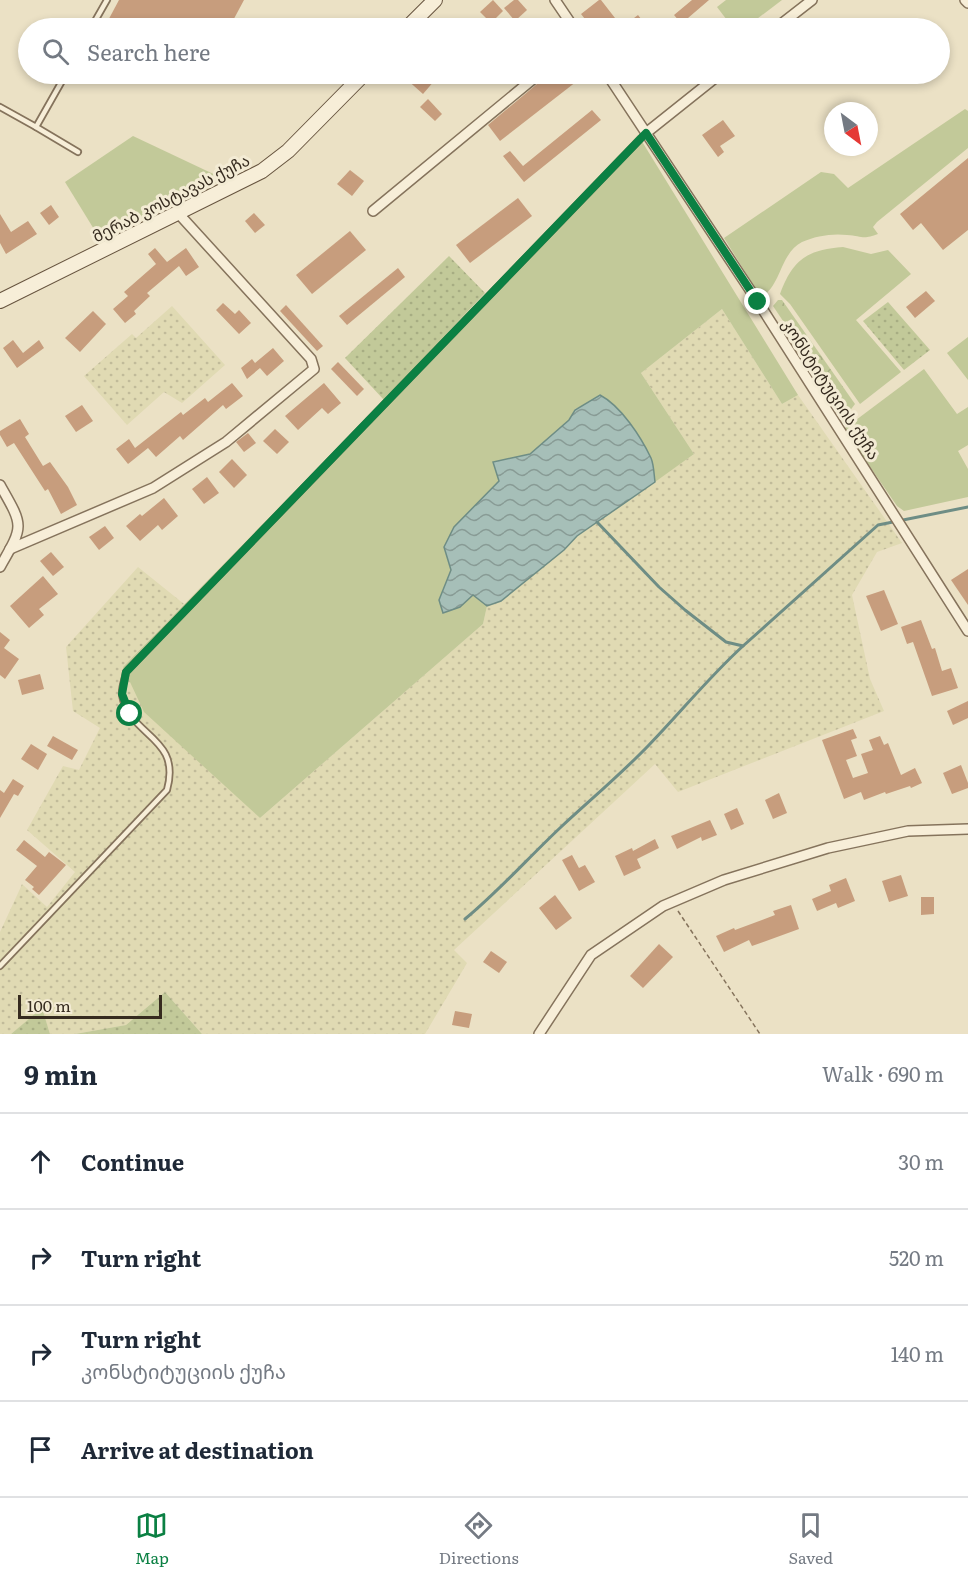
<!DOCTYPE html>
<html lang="en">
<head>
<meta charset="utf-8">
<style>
  :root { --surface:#fff; --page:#f6f6f7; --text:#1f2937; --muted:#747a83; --line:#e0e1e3; --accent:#0b8043 }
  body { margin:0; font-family:Literata,"Noto Sans Georgian",serif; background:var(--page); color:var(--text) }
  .compass { position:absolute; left:824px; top:102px; width:54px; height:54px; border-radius:50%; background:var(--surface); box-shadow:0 3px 9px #0003; rotate:148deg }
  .scale { position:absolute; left:18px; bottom:15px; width:144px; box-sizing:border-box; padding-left:6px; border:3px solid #362b1f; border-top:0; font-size:16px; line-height:21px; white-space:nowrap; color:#362b1f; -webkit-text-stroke:4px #f3ebd4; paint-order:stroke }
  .stop { position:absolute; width:18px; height:18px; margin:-14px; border:4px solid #0b8043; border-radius:50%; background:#fff }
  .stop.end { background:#0b8043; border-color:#fff; box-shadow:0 2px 6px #0008 }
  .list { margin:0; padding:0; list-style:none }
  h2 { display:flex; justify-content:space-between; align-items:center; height:78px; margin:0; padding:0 24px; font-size:26px }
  h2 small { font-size:20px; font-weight:400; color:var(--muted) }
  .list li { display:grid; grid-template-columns:39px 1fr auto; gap:18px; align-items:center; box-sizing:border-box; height:96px; padding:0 24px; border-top:2px solid var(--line) }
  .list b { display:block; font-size:22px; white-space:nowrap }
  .list p { margin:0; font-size:20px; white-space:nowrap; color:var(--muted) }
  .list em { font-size:20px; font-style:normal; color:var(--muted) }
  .icon { flex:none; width:33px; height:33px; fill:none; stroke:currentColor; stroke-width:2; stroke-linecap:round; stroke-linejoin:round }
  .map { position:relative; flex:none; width:968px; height:1034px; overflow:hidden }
  .search { position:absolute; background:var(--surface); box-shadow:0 3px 9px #0003; left:18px; right:18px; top:18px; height:66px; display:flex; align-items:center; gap:15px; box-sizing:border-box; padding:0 21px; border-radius:33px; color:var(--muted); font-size:22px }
  .sheet { height:462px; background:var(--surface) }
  nav { display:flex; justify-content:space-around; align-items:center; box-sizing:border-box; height:84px; border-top:2px solid var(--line); background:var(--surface); font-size:16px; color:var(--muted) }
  nav a { display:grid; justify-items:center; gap:3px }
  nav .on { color:var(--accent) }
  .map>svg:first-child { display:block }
</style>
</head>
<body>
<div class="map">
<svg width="968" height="1034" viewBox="0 0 968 1034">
  <defs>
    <pattern id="farmland-dots" width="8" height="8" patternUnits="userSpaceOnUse" patternTransform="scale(1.5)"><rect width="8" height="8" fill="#e0dab3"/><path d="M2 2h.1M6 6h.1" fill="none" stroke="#c1bb9a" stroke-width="1.8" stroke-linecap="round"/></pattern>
    <pattern id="forest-crowns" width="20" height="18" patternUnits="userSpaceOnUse" patternTransform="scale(1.5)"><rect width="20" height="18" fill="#c2c999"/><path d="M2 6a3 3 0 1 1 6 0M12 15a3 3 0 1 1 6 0" fill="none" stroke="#a7ad83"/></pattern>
    <pattern id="park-dots" width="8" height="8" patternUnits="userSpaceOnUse" patternTransform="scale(1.5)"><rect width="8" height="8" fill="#c2c999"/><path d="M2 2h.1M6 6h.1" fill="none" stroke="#a7ad83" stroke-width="1.8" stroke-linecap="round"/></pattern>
    <pattern id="water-waves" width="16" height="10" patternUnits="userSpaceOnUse" patternTransform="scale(1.5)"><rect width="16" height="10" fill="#a6bfb8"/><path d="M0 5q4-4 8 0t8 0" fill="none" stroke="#889b95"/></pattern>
  </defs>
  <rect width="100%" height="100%" fill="#ebe1c5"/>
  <g fill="url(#farmland-dots)">
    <polygon points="172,306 225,365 182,403 164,392 127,425 84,376 132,334 136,338"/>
    <polygon points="722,309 782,404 798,395 902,543 877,552 852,595 870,679 884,711 678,792 655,764 454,950 467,963 425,1034 202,1034 165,992 126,1025 75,1034 50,1034 42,1009 11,1034 0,1034 0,932 19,891 22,884 47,907 75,872 27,830 63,766 79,770 100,728 73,711 66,647 138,567 184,604 123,667 260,818 483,624 487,606 501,601 564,550 577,536 694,454 641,373"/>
  </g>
  <g fill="#c2c999">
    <polygon points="726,0 782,0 745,28 733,28 717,7"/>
    <path d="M965 109 968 111V148L877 222 873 227 878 234C863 240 862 236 847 235 833 233 815 236 802 242 780 253 781 287 761 297L724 238 821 172 834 174 848 188Z"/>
    <polygon points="638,135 798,395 782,404 722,309 641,373 694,454 655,482 652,460 591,402 575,409 569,420 530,454 494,462 499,481 454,527 444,547 451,570 446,583 460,607 473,595 487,606 483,624 260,818 144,712 123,667 384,400"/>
    <polygon points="133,136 224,179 100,239 65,182"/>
    <path d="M843 247 871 254 888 250 911 274 856 320 901 372 860 404 790 304 780 294C793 259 807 250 843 247Z"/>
    <polygon points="968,337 968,380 947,353"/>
    <polygon points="924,369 957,414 968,407 968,445 958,451 968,469 968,497 904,511 897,506 844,429"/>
  </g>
  <polygon fill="url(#forest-crowns)" points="778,300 782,300 855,404 849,412 844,412 773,306"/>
  <g fill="url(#park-dots)">
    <polygon points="449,256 485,293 384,400 345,358"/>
    <polygon points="888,302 930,350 904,370 863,321"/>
    <polygon points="165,992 202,1034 75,1034 126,1025"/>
    <polygon points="42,1008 50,1034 11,1034"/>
  </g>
  <path fill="url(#water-waves)" stroke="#6e8d85" stroke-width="1.5" d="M600 395C621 406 641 437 651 458 654 465 654 475 655 482L577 536 564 550 501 601 487 606 473 595 460 607 443 613 439 600 451 570 444 547 454 527 499 481 493 462 530 454 569 420 575 410Z"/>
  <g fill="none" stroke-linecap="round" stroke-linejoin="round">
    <g stroke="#6e8d85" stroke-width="3">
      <polyline points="597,522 659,587 685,610 726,642 743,646 878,525 968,507"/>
      <path d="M465 919C499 891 528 858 561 827 590 800 620 775 648 746 680 713 709 677 743 646"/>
    </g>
  </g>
  <g fill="#c79d7d">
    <polygon points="119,0 244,0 229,28 104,28"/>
    <polygon points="493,0 503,11 491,23 480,12"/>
    <polygon points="514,0 518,0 527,10 515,21 504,8"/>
    <polygon points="599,0 601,0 622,27 638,15 648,28 592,28 581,14"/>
    <polygon points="692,0 709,0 688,18 697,28 685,28 674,15"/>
    <polygon points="409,74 427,74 435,80 423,94 405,78"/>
    <polygon points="549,74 577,74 581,78 500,141 488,125"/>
    <polygon points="428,99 442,114 435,121 420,107"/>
    <polygon points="592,110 601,120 524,182 503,156 510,151 523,166"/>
    <polygon points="723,120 735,136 720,146 724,152 718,157 702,135"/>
    <polygon points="968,158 968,230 943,250 921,223 913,230 900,214"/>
    <polygon points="350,170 364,181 352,196 337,184"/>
    <polygon points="518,198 532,216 470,263 456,245"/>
    <polygon points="51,205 59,217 49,225 40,213"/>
    <polygon points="254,213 265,225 255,233 245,221"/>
    <polygon points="0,214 11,232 28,221 37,234 6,254 0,243"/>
    <polygon points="350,231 366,250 312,294 296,275"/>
    <polygon points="155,248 167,262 186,248 199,267 186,276 179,266 147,293 150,296 134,311 136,314 125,323 113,309 128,296 124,292 156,264 148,254"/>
    <polygon points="398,268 405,277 347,325 339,316"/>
    <polygon points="926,291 935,301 915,318 906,307"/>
    <polygon points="223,303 235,314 239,310 251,323 239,334 216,310"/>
    <polygon points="286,305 323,346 317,351 280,311"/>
    <polygon points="93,311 106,324 80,352 65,338"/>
    <polygon points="13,340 23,353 39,340 44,348 17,368 3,348"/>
    <polygon points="273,348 284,361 267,376 260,368 247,379 241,368 252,359 255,363"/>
    <polygon points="338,362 364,389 357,396 331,369"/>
    <polygon points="232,383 243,396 226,409 223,405 183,440 180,436 156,457 148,448 128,464 116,449 129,439 135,448 181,412 183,415 205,398 208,402"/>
    <polygon points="324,383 341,403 328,414 322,408 298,430 285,416"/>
    <polygon points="82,405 93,421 76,432 65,416"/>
    <polygon points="20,419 29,434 25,437 43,466 50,462 68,487 77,505 61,514 48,489 45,491 14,443 7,447 0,435 0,431"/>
    <polygon points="275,429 289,442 277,454 263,441"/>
    <polygon points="248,433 256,443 244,452 236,442"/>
    <polygon points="232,459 247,475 234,488 219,472"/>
    <polygon points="207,477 219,493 204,504 192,489"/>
    <polygon points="164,498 178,516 162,530 158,525 140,541 126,526 140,514 142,516"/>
    <polygon points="105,526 114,538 99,550 89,537"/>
    <polygon points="51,552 64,567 53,576 40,561"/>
    <polygon points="968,569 968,605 951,580"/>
    <polygon points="43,576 58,594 39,609 44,615 29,628 10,606"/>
    <polygon points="884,590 898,624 881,631 866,596"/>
    <polygon points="921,620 932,649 935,648 942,671 951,668 958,688 932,696 913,642 907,644 901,627"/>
    <polygon points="0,632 10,640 4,648 19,659 5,679 0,675"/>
    <polygon points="40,674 44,689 22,695 18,680"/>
    <polygon points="968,701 968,718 953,725 947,711"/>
    <polygon points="853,729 857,738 851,740 857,756 846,760 853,778 868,773 861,754 873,750 869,740 880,736 884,745 888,743 901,775 915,768 922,783 911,788 910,786 886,794 885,792 864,800 861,792 844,799 822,740"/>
    <polygon points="53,736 78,750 72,760 47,746"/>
    <polygon points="31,744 47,754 38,770 21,759"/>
    <polygon points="961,765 968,783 968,788 952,794 943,773"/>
    <polygon points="13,779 24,786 18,796 14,794 0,818 0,790 4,793"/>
    <polygon points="779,793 787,813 773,819 765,800"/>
    <polygon points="737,808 744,824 731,830 724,814"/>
    <polygon points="710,820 717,835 702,841 701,837 677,849 671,836"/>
    <polygon points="655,839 659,848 637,859 641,868 624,876 615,856 632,848 633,851"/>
    <polygon points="24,840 45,857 49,852 66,865 39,895 32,889 34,887 25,880 37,866 16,850"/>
    <polygon points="572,855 579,868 585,865 595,882 579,891 562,860"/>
    <polygon points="901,875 908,896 889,902 882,881"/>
    <polygon points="846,878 855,901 838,908 836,903 817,911 812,899 831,891 829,885"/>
    <polygon points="555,895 572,918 556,930 539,908"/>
    <polygon points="921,897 934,897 934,914 921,915"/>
    <polygon points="791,905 799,929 752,946 749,940 724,952 716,936 734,928 735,930 775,915 773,911"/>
    <polygon points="659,944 673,957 643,988 630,976"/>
    <polygon points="491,951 507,962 499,973 483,962"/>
    <polygon points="455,1011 472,1014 469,1028 452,1025"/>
  </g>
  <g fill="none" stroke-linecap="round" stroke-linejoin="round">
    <defs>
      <g id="service">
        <polyline points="91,28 107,0"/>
        <polyline points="0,107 36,127 66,74"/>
        <polyline points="36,127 78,152"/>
        <path d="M0 966 167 790C182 736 129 737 122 695 121 688 125 679 126 672L646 133"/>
      </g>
      <g id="minor">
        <polyline points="555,0 574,28"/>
        <polyline points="965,0 968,3"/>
        <polyline points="776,28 812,0"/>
        <polyline points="607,74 758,302 968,631"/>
        <polyline points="646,133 720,74"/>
        <polyline points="373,211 539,74"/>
        <path d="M0 485C24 527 24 525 0 567"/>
        <polyline points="10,549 153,488 226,442 314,369 311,359 178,213"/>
        <polyline points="539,1034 591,955 663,906 724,880 828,848 908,831 968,829"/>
      </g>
      <g id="secondary">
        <polyline points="407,28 435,0"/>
        <polyline points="0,301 262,171 288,151 364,74"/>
      </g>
    </defs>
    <use href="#service" stroke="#85735c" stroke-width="8"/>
    <use href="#minor" stroke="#85735c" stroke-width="12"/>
    <use href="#secondary" stroke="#67543f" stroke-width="16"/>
    <polyline stroke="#85735c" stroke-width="1.5" stroke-dasharray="4.5 3" stroke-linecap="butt" points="678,911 760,1034"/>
    <use href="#service" stroke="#f7eed8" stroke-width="4.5"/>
    <use href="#minor" stroke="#f7eed8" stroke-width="9"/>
    <use href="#secondary" stroke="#f7eed8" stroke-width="14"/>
  </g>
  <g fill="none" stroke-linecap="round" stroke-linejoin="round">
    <polyline stroke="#0b8043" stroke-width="8" points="130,714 122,694 126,672 646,133 758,302"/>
  </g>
  <g text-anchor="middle" stroke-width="6" stroke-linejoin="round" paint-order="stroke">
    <g font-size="16" fill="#362b1f" stroke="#f3ebd4">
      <text transform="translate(171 198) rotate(-27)" y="6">მერაბ კოსტავას ქუჩა</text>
      <text transform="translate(831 389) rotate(57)" y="6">კონსტიტუციის ქუჩა</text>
    </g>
  </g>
</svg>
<svg class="compass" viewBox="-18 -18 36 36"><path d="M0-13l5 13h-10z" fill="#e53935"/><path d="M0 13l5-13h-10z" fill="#747a83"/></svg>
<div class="scale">100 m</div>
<div class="stop" style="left:130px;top:714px"></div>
<div class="stop end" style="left:758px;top:302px"></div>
<div class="search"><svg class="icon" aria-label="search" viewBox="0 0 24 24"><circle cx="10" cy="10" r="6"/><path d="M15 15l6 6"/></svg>Search here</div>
</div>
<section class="sheet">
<h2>9 min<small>Walk · 690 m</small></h2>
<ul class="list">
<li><svg class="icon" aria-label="ahead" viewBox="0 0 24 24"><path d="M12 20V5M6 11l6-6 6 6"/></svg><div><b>Continue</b></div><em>30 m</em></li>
<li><svg class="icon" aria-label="right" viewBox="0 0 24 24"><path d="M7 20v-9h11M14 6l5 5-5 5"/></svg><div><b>Turn right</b></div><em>520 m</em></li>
<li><svg class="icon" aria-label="right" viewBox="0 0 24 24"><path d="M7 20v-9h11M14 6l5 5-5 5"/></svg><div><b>Turn right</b><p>კონსტიტუციის ქუჩა</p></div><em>140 m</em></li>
<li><svg class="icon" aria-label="arrive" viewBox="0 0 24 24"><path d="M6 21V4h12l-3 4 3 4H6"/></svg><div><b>Arrive at destination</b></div></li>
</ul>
</section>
<nav>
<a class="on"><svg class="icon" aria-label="map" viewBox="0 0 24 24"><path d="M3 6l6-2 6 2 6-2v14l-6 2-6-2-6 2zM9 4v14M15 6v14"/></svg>Map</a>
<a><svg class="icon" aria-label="directions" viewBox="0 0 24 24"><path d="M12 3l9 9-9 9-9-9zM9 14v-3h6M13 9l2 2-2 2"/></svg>Directions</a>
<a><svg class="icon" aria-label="saved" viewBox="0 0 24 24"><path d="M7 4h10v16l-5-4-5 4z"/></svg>Saved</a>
</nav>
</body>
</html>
